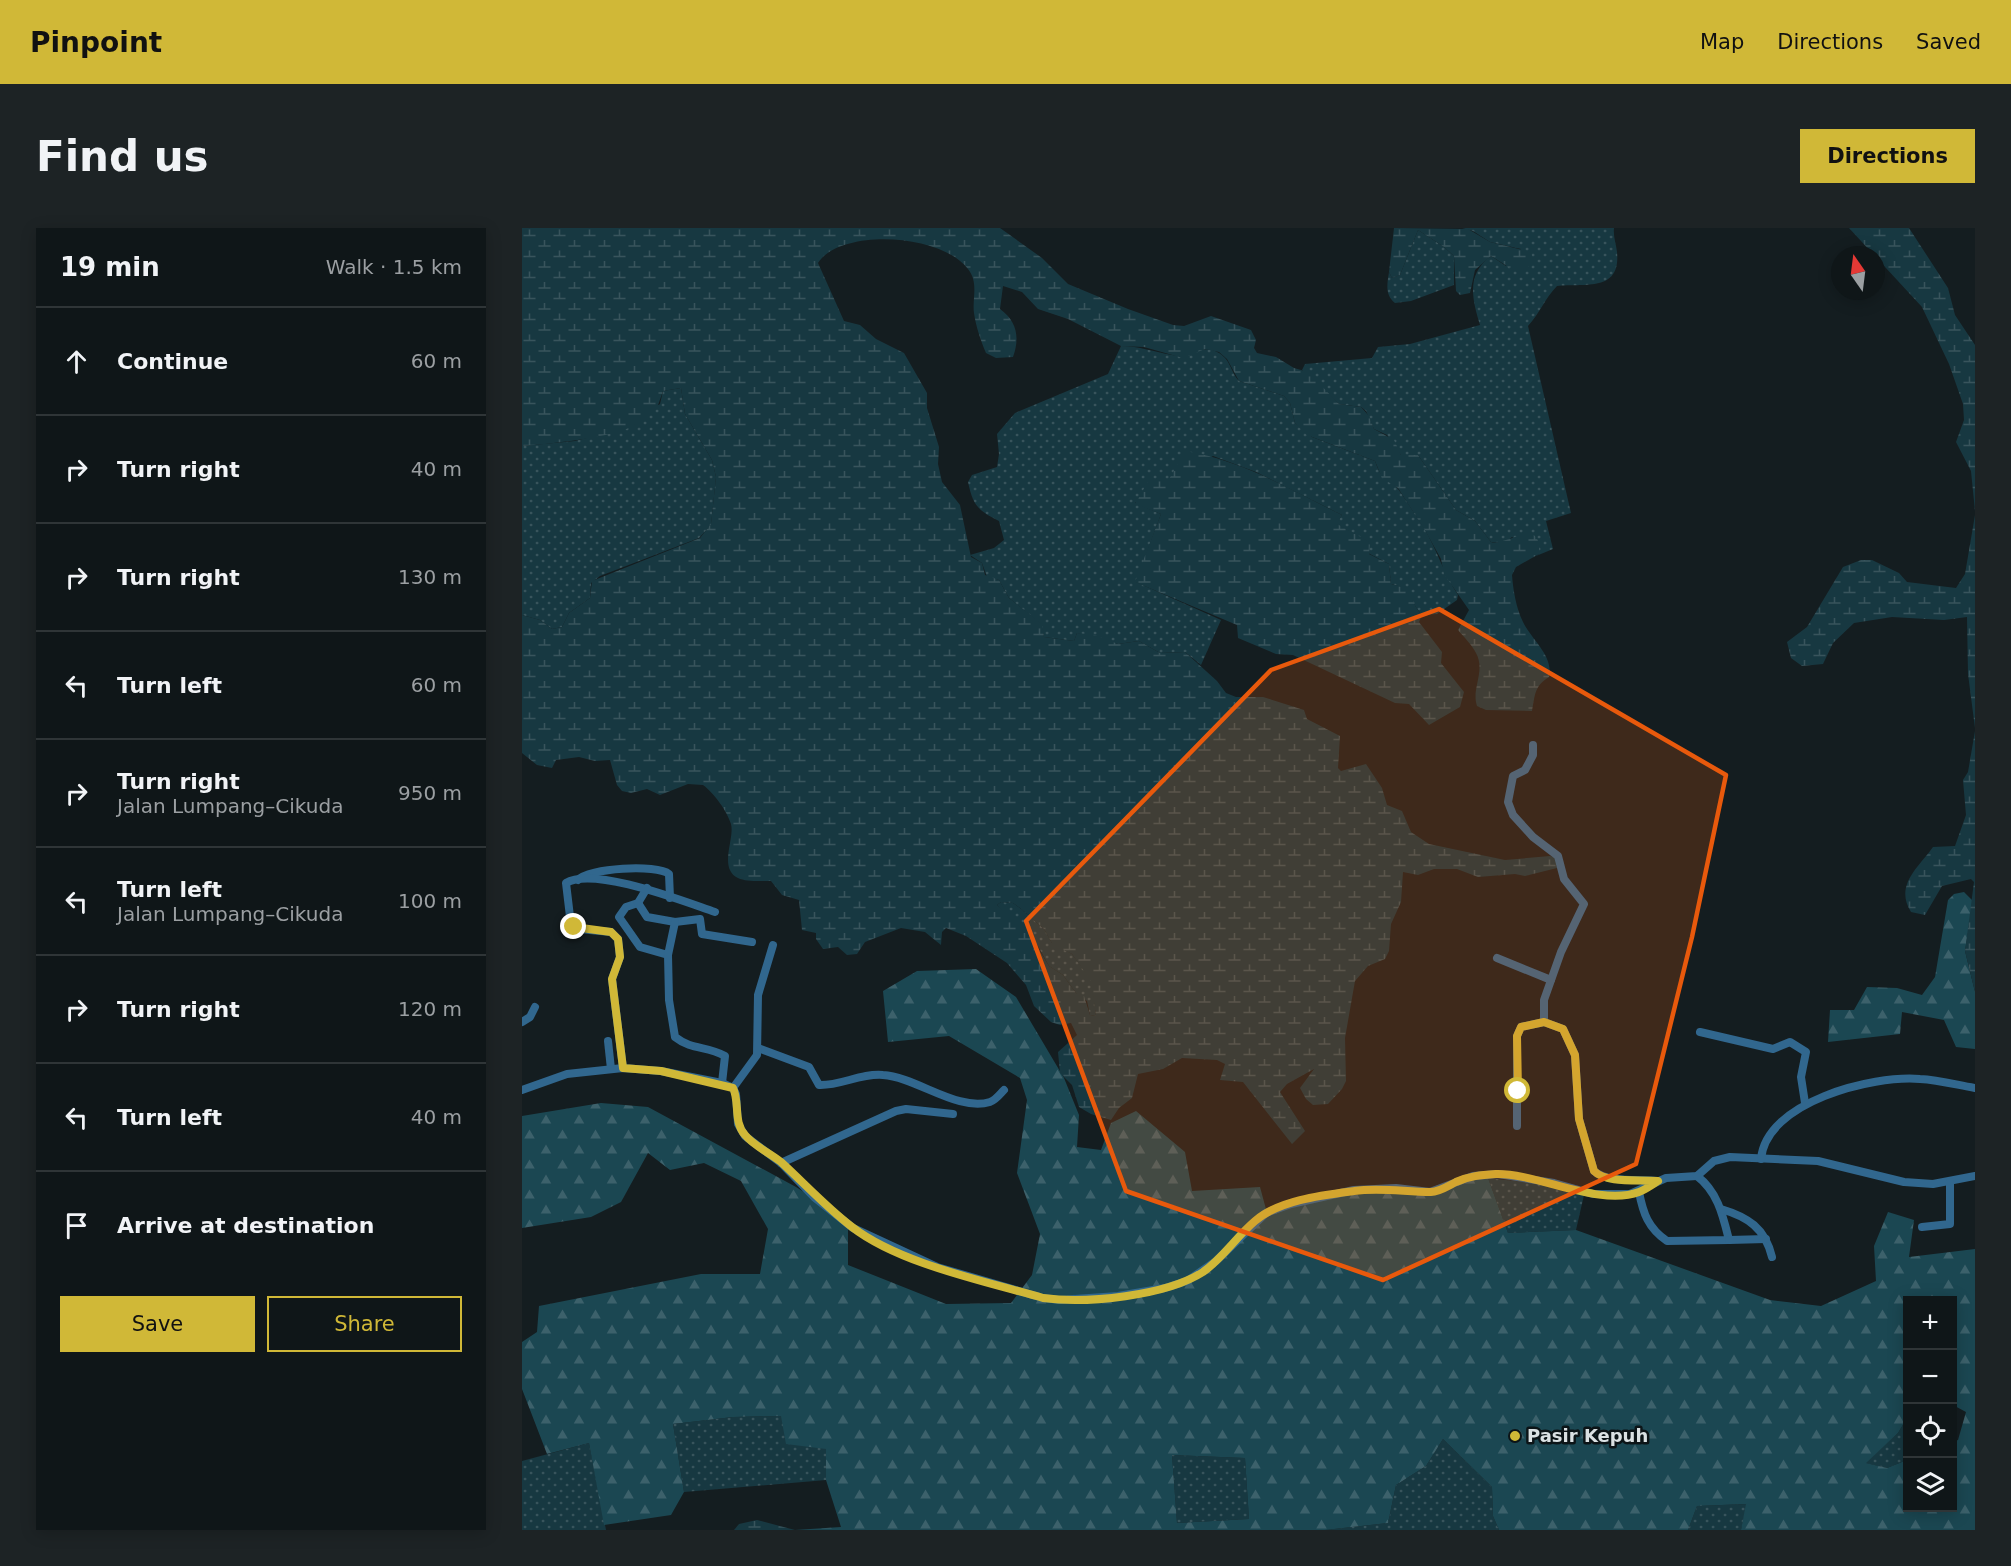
<!DOCTYPE html>
<html lang="en">
<head>
<meta charset="utf-8">
<style>
  :root { --surface:#0f1618; --page:#1d2325; --text:#f1f3f6; --muted:#9b9fa2; --line:#2f3537; --accent:#d0b837 }
  body { margin:0; font-family:"DejaVu Sans",sans-serif; background:var(--page); color:var(--text) }
  .controls { position:absolute; right:18px; bottom:18px; display:grid; overflow:hidden; border-radius:0px; box-shadow:0 3px 15px #0003 }
  .controls button { width:54px; height:54px; display:grid; place-items:center; padding:0; border:0; border-bottom:2px solid var(--line); background:var(--surface); color:var(--text); font:30px sans-serif }
  .compass { position:absolute; left:1309px; top:18px; width:54px; height:54px; border-radius:50%; background:var(--surface); box-shadow:0 3px 15px #0003; rotate:346deg }
  .stop { position:absolute; width:18px; height:18px; margin:-14px; border:4px solid #d0b837; border-radius:50%; background:#fff }
  .stop.end { background:#d0b837; border-color:#fff; box-shadow:0 2px 6px #0008 }
  .list { margin:0; padding:0; list-style:none }
  h2 { display:flex; justify-content:space-between; align-items:center; height:78px; margin:0; padding:0 24px; font-size:26px }
  h2 small { font-size:20px; font-weight:400; color:var(--muted) }
  .list li { display:grid; grid-template-columns:39px 1fr auto; gap:18px; align-items:center; box-sizing:border-box; height:108px; padding:0 24px; border-top:2px solid var(--line) }
  .list b { display:block; font-size:22px; white-space:nowrap }
  .list p { margin:0; font-size:20px; white-space:nowrap; color:var(--muted) }
  .list em { font-size:20px; font-style:normal; color:var(--muted) }
  .actions { display:flex; gap:12px; padding:18px 24px }
  .actions a { flex:1; padding:14px 0; border:2px solid var(--accent); border-radius:0px; text-align:center; font-size:21px; color:var(--accent) }
  .actions .main { background:var(--accent); color:#111 }
  .icon { flex:none; width:33px; height:33px; fill:none; stroke:currentColor; stroke-width:2; stroke-linecap:round; stroke-linejoin:round }
  .map { position:relative; flex:none; width:1453px; height:1302px; overflow:hidden; border-radius:0px }
  header { display:flex; align-items:center; gap:36px; box-sizing:border-box; height:84px; padding:0 30px; background:var(--accent); color:#111 }
  header strong { font-size:28px }
  nav { display:flex; gap:33px; margin-inline-start:auto; font-size:21px }
  .intro { display:flex; align-items:center; justify-content:space-between; box-sizing:border-box; height:144px; padding:0 36px }
  h1 { margin:0; font-size:42px }
  .button { padding:15px 27px; border-radius:0px; background:var(--accent); color:#111; font-size:21px; font-weight:700 }
  main { display:flex; gap:36px; padding:0 36px }
  aside { flex:1; background:var(--surface); border-radius:0px; box-shadow:0 3px 15px #0003 }
  .map>svg:first-child { display:block }
</style>
</head>
<body>
<header>
<strong>Pinpoint</strong>
<nav><a>Map</a><a>Directions</a><a>Saved</a></nav>
</header>
<div class="intro"><h1>Find us</h1><a class="button">Directions</a></div>
<main>
<aside>
<h2>19 min<small>Walk · 1.5 km</small></h2>
<ul class="list">
<li><svg class="icon" aria-label="ahead" viewBox="0 0 24 24"><path d="M12 20V5M6 11l6-6 6 6"/></svg><div><b>Continue</b></div><em>60 m</em></li>
<li><svg class="icon" aria-label="right" viewBox="0 0 24 24"><path d="M7 20v-9h11M14 6l5 5-5 5"/></svg><div><b>Turn right</b></div><em>40 m</em></li>
<li><svg class="icon" aria-label="right" viewBox="0 0 24 24"><path d="M7 20v-9h11M14 6l5 5-5 5"/></svg><div><b>Turn right</b></div><em>130 m</em></li>
<li><svg class="icon" aria-label="left" viewBox="0 0 24 24"><path d="M17 20v-9H6M10 6l-5 5 5 5"/></svg><div><b>Turn left</b></div><em>60 m</em></li>
<li><svg class="icon" aria-label="right" viewBox="0 0 24 24"><path d="M7 20v-9h11M14 6l5 5-5 5"/></svg><div><b>Turn right</b><p>Jalan Lumpang–Cikuda</p></div><em>950 m</em></li>
<li><svg class="icon" aria-label="left" viewBox="0 0 24 24"><path d="M17 20v-9H6M10 6l-5 5 5 5"/></svg><div><b>Turn left</b><p>Jalan Lumpang–Cikuda</p></div><em>100 m</em></li>
<li><svg class="icon" aria-label="right" viewBox="0 0 24 24"><path d="M7 20v-9h11M14 6l5 5-5 5"/></svg><div><b>Turn right</b></div><em>120 m</em></li>
<li><svg class="icon" aria-label="left" viewBox="0 0 24 24"><path d="M17 20v-9H6M10 6l-5 5 5 5"/></svg><div><b>Turn left</b></div><em>40 m</em></li>
<li><svg class="icon" aria-label="arrive" viewBox="0 0 24 24"><path d="M6 21V4h12l-3 4 3 4H6"/></svg><div><b>Arrive at destination</b></div></li>
</ul>
<div class="actions"><a class="main">Save</a><a>Share</a></div>
</aside>
<div class="map">
<svg width="1453" height="1302" viewBox="0 0 1453 1302">
  <defs>
    <pattern id="grass-dots" width="8" height="8" patternUnits="userSpaceOnUse" patternTransform="scale(1.5)"><rect width="8" height="8" fill="#173841"/><path d="M2 2h.1M6 6h.1" fill="none" stroke="#38545c" stroke-width="1.8" stroke-linecap="round"/></pattern>
    <pattern id="forest-firs" width="22" height="20" patternUnits="userSpaceOnUse" patternTransform="scale(1.5)"><rect width="22" height="20" fill="#1b4752"/><path d="M5 1l3.5 6h-7zM16 11l3.5 6h-7z" fill="#3c616b"/></pattern>
    <pattern id="wetland-marsh" width="20" height="14" patternUnits="userSpaceOnUse" patternTransform="scale(1.5)"><rect width="20" height="14" fill="#173841"/><path d="M1 5h8M5 5V1M11 12h8M15 12V8" fill="none" stroke="#38545c"/></pattern>
  </defs>
  <rect width="100%" height="100%" fill="#141d20"/>
  <g fill="url(#grass-dots)">
    <path d="M940 0H1092C1091 9 1094 15 1095 24 1099 65 1062 55 1035 58 1023 70 1018 85 1006 98L1049 285 1024 293 1031 321 1014 328 1017 326 990 309 983 315 969 314 953 293 934 282 896 227H879L865 207 852 201 844 183 839 179 817 176 780 142 783 136 850 130 856 119 888 116 958 97C950 71 944 46 969 28L984 38 999 21 968 14 951 3Z"/>
    <path d="M896 2 922 19 932 28V57L889 73 873 75C863 67 865 57 867 44L870 50 878 47Z"/>
    <path d="M599 118C617 118 632 124 650 127 666 129 680 116 695 124 709 131 708 143 717 153L762 168 768 175 773 195 790 209 853 233C861 257 866 247 876 261 885 273 893 287 902 300 915 322 922 346 936 367L935 372 915 386 900 387C888 374 889 360 869 356L867 336 846 325 847 314 814 296 820 287 734 244 691 228 613 275 639 286 614 354 699 392 679 437 663 424 638 425 617 413 596 416 555 405 552 413 522 409 519 396 487 370 477 352 465 349 460 335 448 327 472 320 482 312 477 293C455 282 451 277 446 254L450 247 475 239 477 226 475 206 493 185 586 146Z"/>
    <polygon points="159,160 163,186 190,232 194,249 189,297 177,310 78,348 69,355 68,370 47,385 40,399 30,401 18,392 0,387 0,218 53,213 95,202 113,196 122,185 138,176 141,163"/>
    <polygon points="479,674 491,675 498,680 522,701 530,715 550,726 570,753 574,788 568,787 565,773 554,765 541,747 527,738 516,718 475,677"/>
    <polygon points="966,950 1029,957 1062,967 1054,1002 986,1005"/>
    <polygon points="259,1188 304,1221 304,1252 162,1264 151,1196 211,1189"/>
    <polygon points="1385,1190 1385,1232 1365,1240 1343,1235 1376,1205"/>
    <polygon points="921,1211 970,1259 971,1288 977,1302 803,1302 866,1295 874,1257 904,1238"/>
    <polygon points="67,1215 84,1302 0,1302 0,1233"/>
    <polygon points="650,1227 723,1230 727,1291 655,1295"/>
    <polygon points="1225,1276 1219,1302 1166,1302 1175,1278"/>
  </g>
  <g fill="url(#forest-firs)" fill-rule="evenodd">
    <polygon points="1442,664 1451,673 1443,723 1453,764 1453,821 1434,819 1422,792 1380,784 1378,806 1306,814 1308,782 1332,782 1345,759 1375,760 1400,767 1413,749 1426,672 1432,666"/>
    <path d="M454 741 494 769 542 850 557 887 555 919 579 922 589 895 614 883 663 924 670 963 738 959 745 985 790 971 880 962 909 966 951 952 966 950 986 1005 1054 1002 1248 1072 1299 1078 1354 1053 1352 1018 1366 984 1392 992 1387 1029 1453 1021V1302H1219L1224 1276 1175 1278 1166 1302H977L971 1288 970 1259 921 1211 904 1238 874 1257 866 1295 803 1302H273L319 1299 304 1252V1221L264 1216 259 1188 211 1189 151 1196 162 1264 149 1287 82 1297 67 1215 25 1226 0 1161V1114L15 1104 17 1078 179 1046H238L246 1001 219 953 182 935 148 942 126 925 99 974 69 989 0 1000V888L79 875 126 879 274 959 326 992V1037L424 1076 489 1075 510 1047 518 1006 495 945 505 872 498 850 427 808 366 814 361 763 395 743ZM1386 1072H1430L1431 1177 1444 1184 1436 1212 1431 1214 1430 1280H1386L1385 1232 1365 1240 1344 1235 1376 1205 1385 1190ZM650 1227 723 1230 727 1291 655 1295Z"/>
  </g>
  <g fill="url(#wetland-marsh)" fill-rule="evenodd">
    <path d="M0 0H478L520 30 546 56 606 81 651 97 662 98 689 88 729 102 734 112 732 120 735 125 754 129 772 140 786 144 817 176 839 179 847 188 852 201 872 212 879 227H896L934 282 953 293 969 314C984 319 1020 286 1017 326L994 339 990 347C991 361 994 380 1001 394 1009 411 1032 428 1027 449 1012 458 1013 468 1010 483L964 482 955 478C949 461 964 443 954 425 950 417 942 409 936 402L947 382 922 346 919 331 904 304 876 260 860 250 853 233 785 207 773 195 768 175 762 168 717 153 705 131 697 124 683 121 661 130 622 119 599 118 546 91 516 81 500 64 481 58 478 81C495 93 498 110 491 129L474 130 464 125C459 113 454 99 452 85 450 70 457 55 446 41 419 5 318 0 296 35L322 93 338 97 354 111 382 125 405 165V180L417 219 416 236 420 254 438 277 449 329 460 335 463 347 477 352 487 370 520 396 522 409 552 413 555 405 573 407 596 416 617 413 638 425 663 424 695 453 704 465 714 469H741L782 482 785 491 818 508 816 540 819 543 844 536 860 560 865 577 880 583 889 604 907 616 983 632 1028 628 1034 630 1035 640 1003 648 993 646 956 649 935 641H912L896 647 881 644 879 674 869 696 867 723 863 731 846 738 833 753 823 810 824 853 820 861 806 876 791 877 784 871 778 860 792 841 765 856 758 864 783 903 770 916 721 854 698 852 703 836 695 832 660 830 641 841 616 846 610 870 597 880 589 892 569 886 557 879 550 857 538 845 536 824 555 807 549 795 538 797 529 794 512 778 504 757 485 735 444 708 424 700 420 704 419 717 403 704 379 700 343 714 335 726 325 727 316 719 301 721 294 711V705L280 702 277 672 260 667 249 653C239 653 224 654 216 650 196 640 213 611 209 596 205 583 192 565 181 557L166 556 138 567 125 561 109 565 100 563 95 557 88 532 73 533 57 529 34 532 30 540 15 537 0 525V387L18 392 30 401 40 399 47 385 68 370 70 353 178 310 189 296 194 249 190 232 163 186 159 160 141 163 135 180C118 187 124 189 114 196 94 210 25 216 0 218ZM479 674 491 675 498 680 522 701 531 717 550 726 569 753 574 788 568 787 562 768 554 765 541 747 527 738 506 704 475 677Z"/>
    <polygon points="872,0 946,1 968,14 1009,24 1011,33 1005,40 993,43 969,28 953,42 948,65 938,67 934,63 932,28 922,19 896,2 878,47 870,50 867,44"/>
    <polygon points="1327,0 1387,0 1426,60 1433,87 1453,117 1453,283 1449,243 1434,214 1442,192 1441,176 1427,136 1400,79"/>
    <path d="M663 223C720 232 769 262 820 287L815 296 848 314 847 326 867 336 869 356C894 361 886 372 900 387L897 394 920 424 919 435 942 464 938 479 907 497 887 476 873 475 771 427 754 426 716 410 715 397 613 354 639 286 613 276 628 250 646 253Z"/>
    <polygon points="1453,287 1453,500 1446,446 1445,389 1422,392 1370,389 1332,395 1311,415 1301,436 1280,438 1269,430 1265,414 1285,399 1321,339 1339,332 1350,332 1377,345 1385,354 1434,360 1443,346"/>
    <path d="M1453 503V764L1443 723 1452 654 1449 651 1420 658 1403 687 1389 684C1372 657 1397 639 1411 619L1433 618 1444 587 1441 552 1446 544Z"/>
    <polygon points="235,1292 273,1302 212,1302 217,1296"/>
  </g>
  <g fill="none" stroke-linecap="round" stroke-linejoin="round">
    <g stroke="#31678e" stroke-width="8">
      <polyline points="1011,517 1011,527 1003,542 991,548 986,574 991,587 1011,609 1036,628 1042,651 1062,676 1039,724 1022,772 1022,794"/>
      <path d="M56 652C66 640 135 636 147 646L148 670"/>
      <path d="M125 660 116 675 104 679 97 689 118 719 146 727 147 772 153 809C171 823 184 817 203 828L200 855"/>
      <polyline points="116,675 125,689 153,694 178,691 180,706 230,714"/>
      <polyline points="146,727 153,694"/>
      <polyline points="975,730 1029,752"/>
      <polyline points="0,794 8,789 13,779"/>
      <polyline points="1178,804 1251,821 1268,814 1284,824 1279,849 1283,875"/>
      <polyline points="86,813 89,841"/>
      <path d="M236 820 287 839 297 857C318 858 339 845 361 847 394 849 436 884 468 874 474 872 478 866 482 862"/>
      <path d="M101 840 90 751 98 729 96 711 89 704 57 701 49 697 44 655C72 638 163 674 193 684"/>
      <polyline points="211,860 235,827 236,767 251,717"/>
      <polyline points="0,862 45,846 101,840 139,843 200,855 211,860 214,866 216,896 223,908 259,935 292,969 331,1000 415,1039 521,1070 538,1072 596,1068 643,1060 665,1053 694,1033 744,985 769,976 832,962 874,960 908,964 951,948 976,946 1032,955 1071,966 1108,966 1144,950 1175,948 1192,933 1208,929 1296,933 1382,954 1411,956 1453,948"/>
      <path d="M995 898V808L999 799 1022 794 1041 801 1053 827 1057 891 1072 943C1085 955 1117 951 1135 953"/>
      <path d="M1239 931C1244 874 1350 847 1398 851 1417 852 1435 857 1453 860"/>
      <polyline points="259,935 374,883 384,881 431,886"/>
      <path d="M1117 964C1121 985 1126 1000 1145 1013L1207 1012C1201 988 1196 964 1175 948"/>
      <path d="M1199 981C1226 989 1243 1000 1250 1029"/>
      <polyline points="1400,999 1428,996 1428,954"/>
      <polyline points="1207,1012 1244,1011"/>
    </g>
  </g>
  <g fill="none" stroke-linecap="round" stroke-linejoin="round">
    <path stroke="#d0b837" stroke-width="8" d="M52 699 89 704 96 711 98 729 90 751 101 840 139 843 211 860C218 874 211 894 223 907 232 918 248 925 259 934 283 956 304 979 330 999 378 1036 463 1053 521 1070 564 1076 644 1068 681 1044 701 1030 714 1009 733 993 757 972 801 967 832 963 858 959 883 964 909 964 917 964 926 958 934 954 947 948 959 947 974 946 1016 945 1077 979 1117 964 1123 962 1130 957 1136 953 1118 951 1085 956 1072 943L1057 891 1053 827 1041 801 1022 794 999 799 995 808 996 863"/>
  </g>
  <path fill="#e8590c" fill-opacity="0.2" stroke="#e8590c" stroke-width="4.5" stroke-linejoin="round" d="M917 381 1204 547 1170 709 1114 936 861 1052 604 963 504 693 749 442Z"/>
  <circle fill="#d0b837" stroke="#0c1417" stroke-width="2" cx="993" cy="1208" r="6"/>
  <g text-anchor="middle" stroke-width="5" stroke-linejoin="round" paint-order="stroke">
    <g font-size="18" font-weight="bold" fill="#dbe1e3" stroke="#0c1417" text-anchor="start">
      <text x="1005" y="1214">Pasir Kepuh</text>
    </g>
  </g>
</svg>
<div class="controls">
<button>+</button>
<button>−</button>
<button><svg class="icon" aria-label="locate" viewBox="0 0 24 24"><circle cx="12" cy="12" r="6"/><path d="M12 2v4M12 18v4M2 12h4M18 12h4"/></svg></button>
<button><svg class="icon" aria-label="layers" viewBox="0 0 24 24"><path d="M12 4l9 5-9 5-9-5zM3 14l9 5 9-5"/></svg></button>
</div>
<svg class="compass" viewBox="-18 -18 36 36"><path d="M0-13l5 13h-10z" fill="#e53935"/><path d="M0 13l5-13h-10z" fill="#9b9fa2"/></svg>
<div class="stop" style="left:996px;top:863px"></div>
<div class="stop end" style="left:52px;top:699px"></div>
</div>
</main>
</body>
</html>
